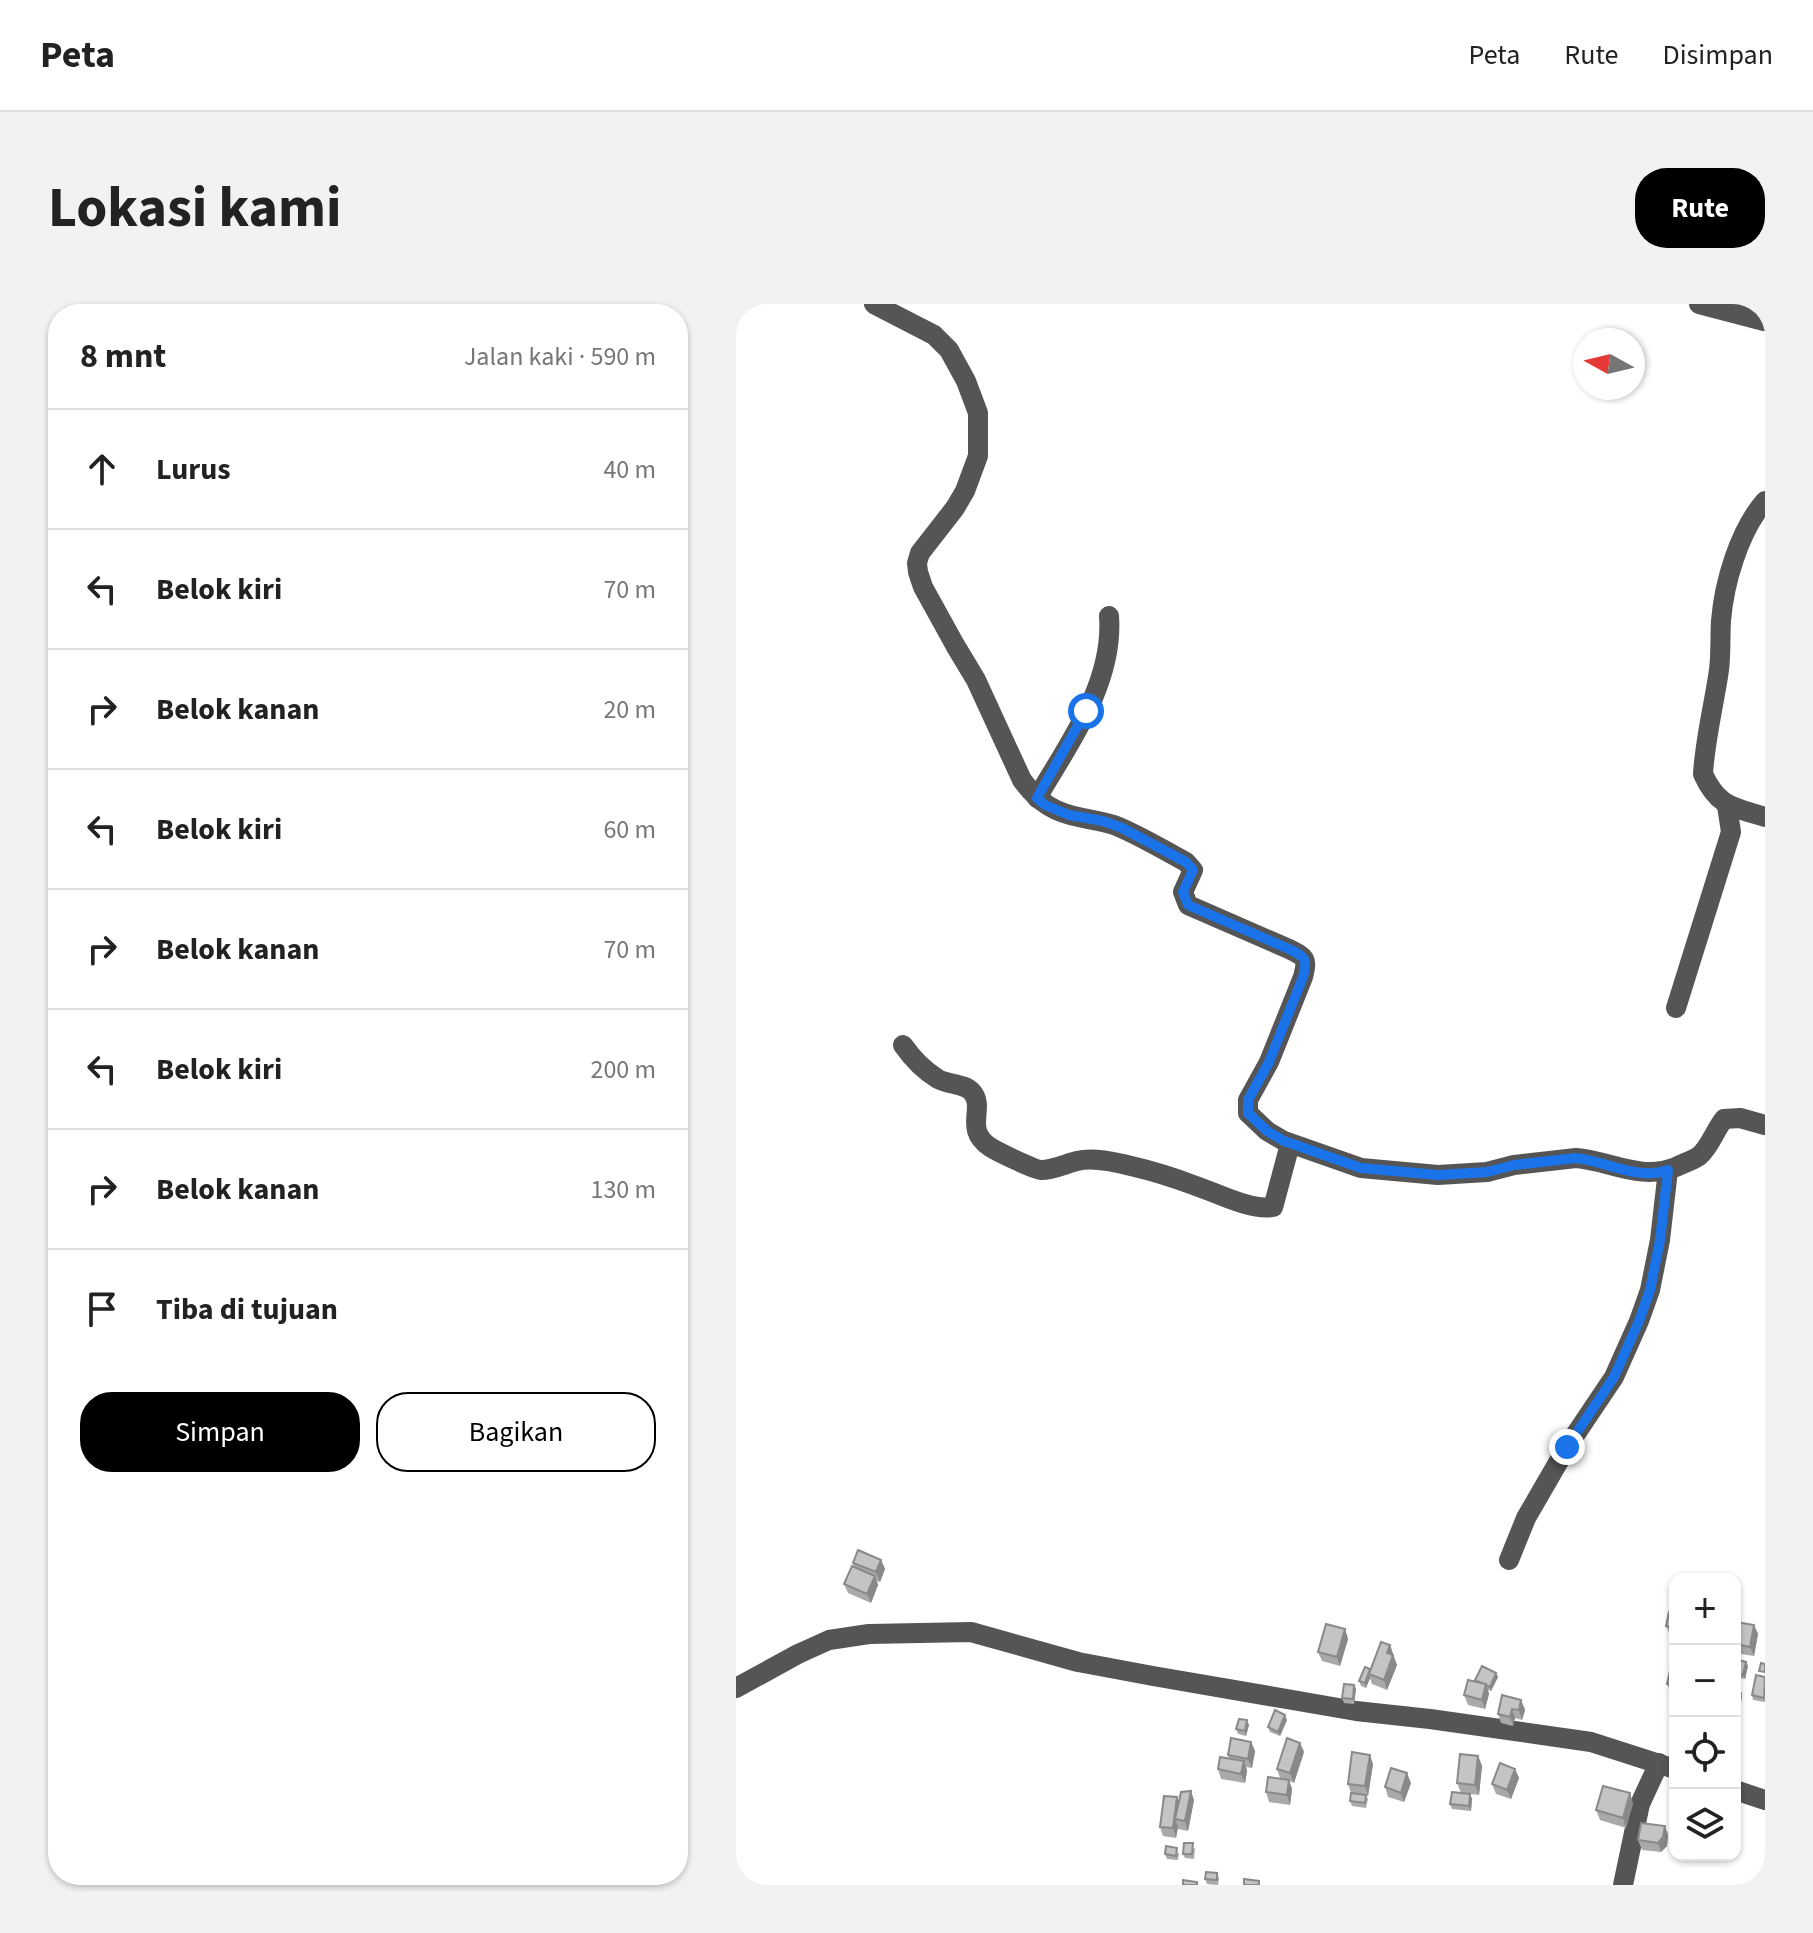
<!DOCTYPE html>
<html lang="id">
<head>
<meta charset="utf-8">
<style>
  :root { --surface:#fff; --page:#f2f2f2; --text:#222; --muted:#767676; --line:#e0e0e0; --accent:#000 }
  body { margin:0; font-family:"Source Sans 3",sans-serif; background:var(--page); color:var(--text) }
  .controls { position:absolute; right:24px; bottom:24px; display:grid; overflow:hidden; border-radius:16px; box-shadow:0 2px 6px #0004 }
  .controls button { width:72px; height:72px; display:grid; place-items:center; padding:0; border:0; border-bottom:2px solid var(--line); background:var(--surface); color:var(--text); font:40px sans-serif }
  .compass { position:absolute; left:837px; top:24px; width:72px; height:72px; border-radius:50%; background:var(--surface); box-shadow:0 2px 6px #0004; rotate:278deg }
  .stop { position:absolute; width:24px; height:24px; margin:-18px; border:6px solid #1a73e8; border-radius:50%; background:#fff }
  .stop.end { background:#1a73e8; border-color:#fff; box-shadow:0 2px 8px #0008 }
  .list { margin:0; padding:0; list-style:none }
  h2 { display:flex; justify-content:space-between; align-items:center; height:104px; margin:0; padding:0 32px; font-size:34px }
  h2 small { font-size:26px; font-weight:400; color:var(--muted) }
  .list li { display:grid; grid-template-columns:52px 1fr auto; gap:24px; align-items:center; box-sizing:border-box; height:120px; padding:0 32px; border-top:2px solid var(--line) }
  .list b { display:block; font-size:30px; white-space:nowrap }
  .list em { font-size:26px; font-style:normal; color:var(--muted) }
  .actions { display:flex; gap:16px; padding:24px 32px }
  .actions a { flex:1; padding:18px 0; border:2px solid var(--accent); border-radius:32px; text-align:center; font-size:28px; color:var(--accent) }
  .actions .main { background:var(--accent); color:#fff }
  .icon { flex:none; width:44px; height:44px; fill:none; stroke:currentColor; stroke-width:2; stroke-linecap:round; stroke-linejoin:round }
  .map { position:relative; flex:none; width:1029px; height:1581px; overflow:hidden; border-radius:32px }
  header { display:flex; align-items:center; gap:48px; box-sizing:border-box; height:112px; padding:0 40px; background:var(--surface); border-bottom:2px solid var(--line) }
  header strong { font-size:38px }
  nav { display:flex; gap:44px; margin-inline-start:auto; font-size:28px }
  .intro { display:flex; align-items:center; justify-content:space-between; box-sizing:border-box; height:192px; padding:0 48px }
  h1 { margin:0; font-size:56px }
  .button { padding:20px 36px; border-radius:32px; background:var(--accent); color:#fff; font-size:28px; font-weight:700 }
  main { display:flex; gap:48px; padding:0 48px }
  aside { flex:1; background:var(--surface); border-radius:32px; box-shadow:0 2px 6px #0004 }
  .map>svg:first-child { display:block }
</style>
</head>
<body>
<header>
<strong>Peta</strong>
<nav><a>Peta</a><a>Rute</a><a>Disimpan</a></nav>
</header>
<div class="intro"><h1>Lokasi kami</h1><a class="button">Rute</a></div>
<main>
<aside>
<h2>8 mnt<small>Jalan kaki · 590 m</small></h2>
<ul class="list">
<li><svg class="icon" aria-label="ahead" viewBox="0 0 24 24"><path d="M12 20V5M6 11l6-6 6 6"/></svg><div><b>Lurus</b></div><em>40 m</em></li>
<li><svg class="icon" aria-label="left" viewBox="0 0 24 24"><path d="M17 20v-9H6M10 6l-5 5 5 5"/></svg><div><b>Belok kiri</b></div><em>70 m</em></li>
<li><svg class="icon" aria-label="right" viewBox="0 0 24 24"><path d="M7 20v-9h11M14 6l5 5-5 5"/></svg><div><b>Belok kanan</b></div><em>20 m</em></li>
<li><svg class="icon" aria-label="left" viewBox="0 0 24 24"><path d="M17 20v-9H6M10 6l-5 5 5 5"/></svg><div><b>Belok kiri</b></div><em>60 m</em></li>
<li><svg class="icon" aria-label="right" viewBox="0 0 24 24"><path d="M7 20v-9h11M14 6l5 5-5 5"/></svg><div><b>Belok kanan</b></div><em>70 m</em></li>
<li><svg class="icon" aria-label="left" viewBox="0 0 24 24"><path d="M17 20v-9H6M10 6l-5 5 5 5"/></svg><div><b>Belok kiri</b></div><em>200 m</em></li>
<li><svg class="icon" aria-label="right" viewBox="0 0 24 24"><path d="M7 20v-9h11M14 6l5 5-5 5"/></svg><div><b>Belok kanan</b></div><em>130 m</em></li>
<li><svg class="icon" aria-label="arrive" viewBox="0 0 24 24"><path d="M6 21V4h12l-3 4 3 4H6"/></svg><div><b>Tiba di tujuan</b></div></li>
</ul>
<div class="actions"><a class="main">Simpan</a><a>Bagikan</a></div>
</aside>
<div class="map">
<svg width="1029" height="1581" viewBox="0 0 1029 1581">
  <rect width="100%" height="100%" fill="#fff"/>
  <g fill="none" stroke-linecap="round" stroke-linejoin="round">
    <g stroke="#555" stroke-width="20">
      <path d="M138 0 198 31 213 46 230 77 242 109V152L229 187 219 204 184 249 181 259 182 268 187 283 219 341 240 376 286 476C303 499 319 509 347 514 360 517 371 518 383 523 406 533 428 546 450 558L457 566 447 588 452 601 553 645C569 653 572 654 567 673L533 758 512 796V809L531 827 548 837 625 864 702 871 751 868 778 861 840 854C875 857 904 877 940 863 947 859 956 857 963 852 974 843 979 826 988 815L1004 814 1029 821"/>
      <polyline points="963,0 1028,17"/>
      <path d="M1029 197C1003 227 988 279 985 317 984 333 985 350 983 366 978 401 969 435 967 470 982 503 997 503 1029 513"/>
      <path d="M301 494C333 439 378 379 373 312"/>
      <polyline points="940,704 995,528 991,502"/>
      <path d="M167 741C176 754 189 767 202 775 213 781 228 779 236 788 250 804 227 825 254 843 262 848 297 865 305 866 317 866 329 860 341 857 357 853 379 858 395 862 417 867 439 874 460 882 481 889 515 907 537 903L538 900 554 840"/>
      <polyline points="773,1256 790,1214 831,1143 878,1073 903,1017 914,986 924,936 932,866"/>
      <polyline points="0,1384 62,1350 93,1336 133,1330 235,1328 342,1358 417,1372 620,1407 694,1415 855,1438 939,1465"/>
      <polyline points="999,1486 1029,1496"/>
      <polyline points="887,1581 904,1500 923,1459"/>
    </g>
  </g>
  <g fill="#a9a9a9">
    <polygon points="145,1256 149,1265 144,1278 141,1277 142,1281 135,1299 112,1289 108,1280 118,1263 117,1259"/>
    <polygon points="939,1309 939,1332 934,1331 930,1322"/>
    <polygon points="1018,1321 1022,1330 1018,1352 999,1349 999,1322"/>
    <polygon points="609,1325 612,1335 604,1362 586,1357 582,1348"/>
    <polygon points="654,1341 661,1361 651,1386 636,1380 634,1374 630,1384 625,1382 623,1377"/>
    <polygon points="939,1352 939,1390 935,1389 931,1380 938,1367 936,1363"/>
    <polygon points="999,1355 1010,1358 1012,1362 1009,1375 999,1373"/>
    <polygon points="760,1369 762,1373 755,1387 752,1386 753,1390 749,1405 732,1401 728,1391 740,1378 739,1376"/>
    <polygon points="1029,1373 1029,1398 1017,1396 1016,1391"/>
    <polygon points="618,1381 620,1385 618,1400 608,1399 606,1394"/>
    <polygon points="785,1396 789,1406 786,1416 779,1414 777,1422 765,1419 762,1410"/>
    <polygon points="551,1416 544,1432 534,1428 532,1423"/>
    <polygon points="513,1421 510,1432 502,1430 500,1425"/>
    <polygon points="515,1438 519,1447 516,1464 510,1463 511,1467 509,1479 485,1475 482,1465 493,1455 492,1451"/>
    <polygon points="564,1439 568,1448 558,1479 553,1477 556,1485 554,1501 533,1498 530,1488 544,1474 541,1465"/>
    <polygon points="742,1452 746,1462 743,1491 734,1490 736,1495 735,1507 716,1505 714,1500 725,1489 721,1479"/>
    <polygon points="637,1460 632,1492 630,1491 632,1495 630,1504 616,1502 614,1497 615,1489 612,1480"/>
    <polygon points="779,1465 783,1474 775,1495 760,1490 756,1480"/>
    <polygon points="675,1479 668,1498 652,1493 649,1483"/>
    <polygon points="441,1493 442,1498 458,1496 452,1527 442,1525 442,1523 440,1534 427,1532 424,1523"/>
    <polygon points="897,1499 890,1524 864,1516 860,1506"/>
    <polygon points="929,1522 932,1531 931,1542 925,1548 906,1546 902,1536"/>
    <polygon points="459,1544 458,1555 449,1554 447,1550"/>
    <polygon points="443,1549 442,1556 431,1555 429,1550"/>
    <polygon points="481,1569 483,1574 482,1581 471,1580 469,1575"/>
  </g>
  <g fill="#898989">
    <polygon points="145,1256 149,1265 144,1278 140,1268"/>
    <polygon points="139,1272 142,1281 135,1299 131,1290"/>
    <polygon points="1018,1321 1022,1330 1018,1352 1014,1343"/>
    <polygon points="609,1325 612,1335 604,1362 601,1353"/>
    <polygon points="654,1341 657,1350 655,1358 651,1349"/>
    <polygon points="657,1351 661,1361 651,1386 648,1376"/>
    <polygon points="1010,1358 1012,1362 1009,1375 1007,1371"/>
    <polygon points="634,1365 633,1370 634,1374 630,1384 629,1379"/>
    <polygon points="760,1369 762,1373 755,1387 754,1383"/>
    <polygon points="750,1380 753,1390 749,1405 746,1396"/>
    <polygon points="618,1381 620,1385 618,1400 617,1395"/>
    <polygon points="1005,1389 1006,1394 1003,1407 1002,1402"/>
    <polygon points="785,1396 789,1406 786,1416 783,1406"/>
    <polygon points="776,1405 779,1414 777,1422 774,1413"/>
    <polygon points="549,1411 551,1416 544,1432 542,1428"/>
    <polygon points="511,1416 513,1421 510,1432 509,1427"/>
    <polygon points="515,1438 519,1447 516,1464 512,1455"/>
    <polygon points="564,1439 568,1448 558,1479 554,1469"/>
    <polygon points="634,1451 637,1460 632,1492 629,1482"/>
    <polygon points="742,1452 746,1462 743,1491 739,1481"/>
    <polygon points="508,1457 511,1467 509,1479 505,1470"/>
    <polygon points="779,1465 783,1474 775,1495 771,1486"/>
    <polygon points="671,1469 675,1479 668,1498 665,1489"/>
    <polygon points="553,1476 556,1485 554,1501 551,1491"/>
    <polygon points="455,1487 458,1496 452,1527 449,1517"/>
    <polygon points="894,1489 897,1499 890,1524 887,1514"/>
    <polygon points="734,1490 736,1495 735,1507 733,1502"/>
    <polygon points="441,1493 444,1503 439,1515 442,1523 440,1534 437,1524"/>
    <polygon points="929,1522 932,1531 931,1542 925,1548 922,1539"/>
  </g>
  <g fill="#c4c4c4" stroke="#898989" stroke-width="2">
    <polygon points="122,1246 145,1256 140,1268 117,1259"/>
    <polygon points="116,1262 139,1272 131,1290 108,1280"/>
    <polygon points="933,1308 939,1309 939,1324 930,1322"/>
    <polygon points="1000,1318 1018,1321 1014,1343 999,1340"/>
    <polygon points="590,1320 609,1325 601,1353 582,1348"/>
    <polygon points="645,1338 654,1341 651,1349 657,1351 648,1376 633,1370"/>
    <polygon points="999,1355 1010,1358 1007,1371 999,1369"/>
    <polygon points="1025,1359 1029,1360 1029,1368 1023,1367"/>
    <polygon points="746,1362 760,1369 754,1383 739,1376"/>
    <polygon points="629,1363 634,1365 629,1379 623,1377"/>
    <polygon points="934,1367 939,1368 939,1381 931,1380"/>
    <polygon points="1020,1371 1029,1373 1028,1394 1016,1391"/>
    <polygon points="999,1373 1004,1374 1004,1387 999,1386"/>
    <polygon points="732,1376 750,1380 746,1396 728,1391"/>
    <polygon points="608,1380 618,1381 617,1395 606,1394"/>
    <polygon points="999,1388 1005,1389 1002,1402 999,1401"/>
    <polygon points="766,1391 785,1396 783,1406 776,1405 774,1413 762,1410"/>
    <polygon points="539,1406 549,1411 542,1428 532,1423"/>
    <polygon points="503,1415 511,1416 509,1427 500,1425"/>
    <polygon points="495,1434 515,1438 512,1455 492,1451"/>
    <polygon points="551,1434 564,1439 554,1469 541,1465"/>
    <polygon points="616,1448 634,1451 629,1482 612,1480"/>
    <polygon points="724,1450 742,1452 739,1481 721,1479"/>
    <polygon points="484,1453 508,1457 505,1470 482,1465"/>
    <polygon points="764,1459 779,1465 771,1486 756,1480"/>
    <polygon points="655,1464 671,1469 665,1489 649,1483"/>
    <polygon points="532,1473 553,1476 551,1491 530,1488"/>
    <polygon points="867,1482 894,1489 887,1514 860,1506"/>
    <polygon points="455,1487 449,1517 439,1515 445,1488"/>
    <polygon points="716,1488 734,1490 733,1502 714,1500"/>
    <polygon points="615,1489 630,1491 629,1499 614,1497"/>
    <polygon points="428,1492 441,1493 437,1524 424,1523"/>
    <polygon points="905,1519 929,1522 927,1533 922,1539 902,1536"/>
    <polygon points="448,1539 457,1539 456,1550 447,1550"/>
    <polygon points="430,1542 441,1544 440,1552 429,1550"/>
    <polygon points="470,1568 481,1569 481,1576 469,1575"/>
    <polygon points="508,1575 523,1577 523,1581 508,1581"/>
    <polygon points="447,1576 461,1578 461,1581 447,1581"/>
  </g>
  <g fill="none" stroke-linecap="round" stroke-linejoin="round">
    <path stroke="#1a73e8" stroke-width="10" d="M350 407 301 494 309 501 333 511 367 517 386 524 450 558 457 566 447 588 452 601 553 645C569 653 572 654 567 673L533 758 512 796V809L531 827 548 837 625 864 702 871 751 868 778 861 840 854C870 857 902 877 932 866L924 936 914 986 903 1017 878 1073 831 1143"/>
  </g>
</svg>
<div class="controls">
<button>+</button>
<button>−</button>
<button><svg class="icon" aria-label="locate" viewBox="0 0 24 24"><circle cx="12" cy="12" r="6"/><path d="M12 2v4M12 18v4M2 12h4M18 12h4"/></svg></button>
<button><svg class="icon" aria-label="layers" viewBox="0 0 24 24"><path d="M12 4l9 5-9 5-9-5zM3 14l9 5 9-5"/></svg></button>
</div>
<svg class="compass" viewBox="-18 -18 36 36"><path d="M0-13l5 13h-10z" fill="#e53935"/><path d="M0 13l5-13h-10z" fill="#767676"/></svg>
<div class="stop" style="left:350px;top:407px"></div>
<div class="stop end" style="left:831px;top:1143px"></div>
</div>
</main>
</body>
</html>
